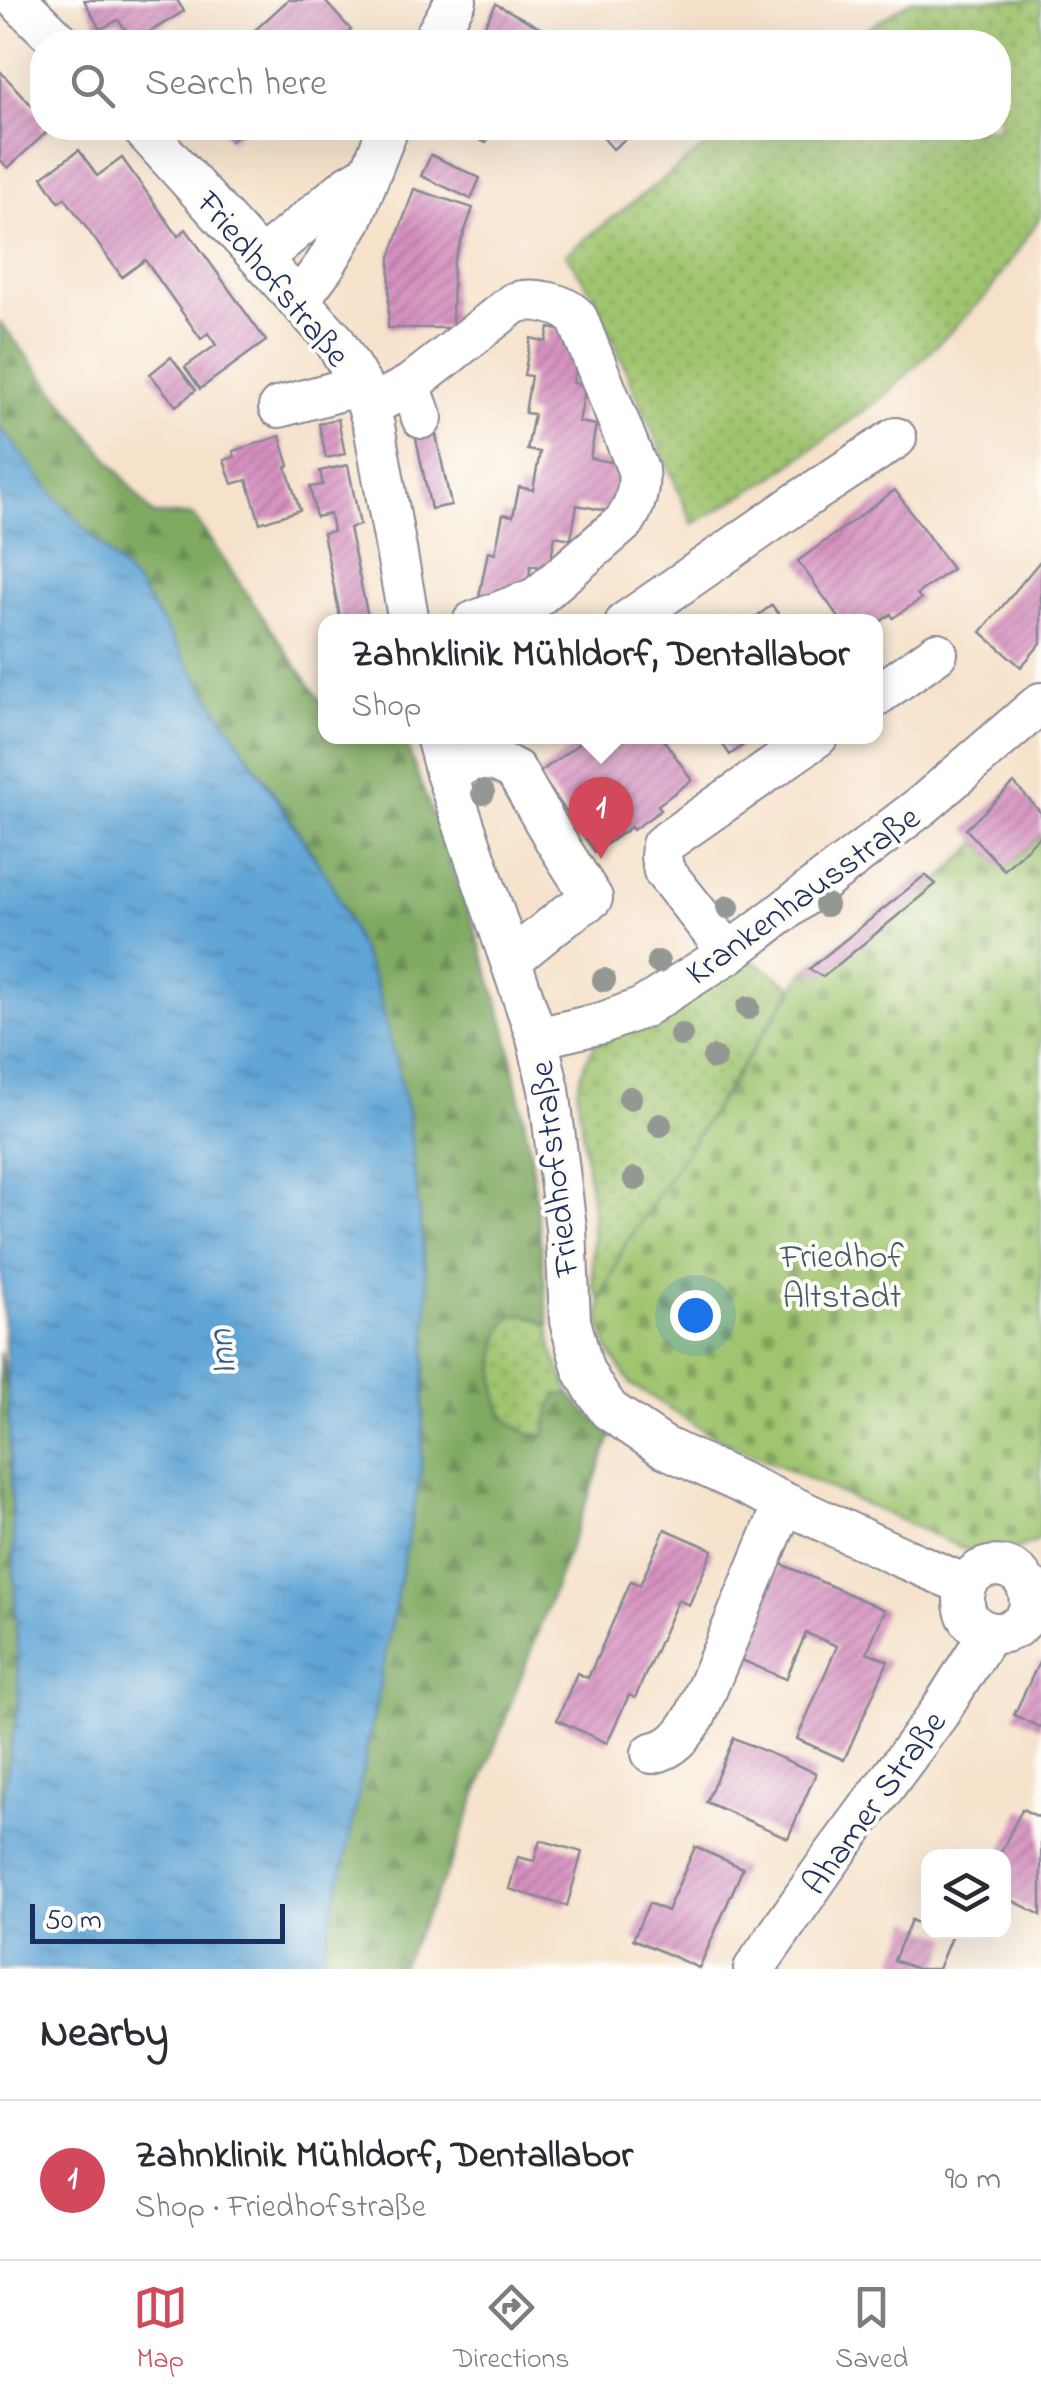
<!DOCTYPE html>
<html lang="en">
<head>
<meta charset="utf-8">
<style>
  :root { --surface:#fff; --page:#f2f2f3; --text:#2b2b33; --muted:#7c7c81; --line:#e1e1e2; --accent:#d1495b }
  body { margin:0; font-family:"Indie Flower",sans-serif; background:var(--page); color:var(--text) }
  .controls { position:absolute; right:30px; bottom:30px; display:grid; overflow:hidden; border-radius:20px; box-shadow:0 10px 40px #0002 }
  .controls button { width:90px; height:90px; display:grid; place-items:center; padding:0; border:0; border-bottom:2px solid var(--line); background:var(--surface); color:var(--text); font:50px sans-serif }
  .scale { position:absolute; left:30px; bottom:25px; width:255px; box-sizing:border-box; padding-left:10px; border:5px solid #1b2f5e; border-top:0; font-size:28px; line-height:35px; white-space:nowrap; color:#1b2f5e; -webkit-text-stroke:8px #fdfcf7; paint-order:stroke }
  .you { position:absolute; left:695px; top:1315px; width:35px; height:35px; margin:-25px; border:8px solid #fff; border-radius:50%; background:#1a73e8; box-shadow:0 0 0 15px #1a73e833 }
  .badge { display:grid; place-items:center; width:65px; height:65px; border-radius:50%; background:var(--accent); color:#fff; font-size:32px; font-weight:700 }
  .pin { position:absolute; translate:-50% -82px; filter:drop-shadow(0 2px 5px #0008) }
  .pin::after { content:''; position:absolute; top:52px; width:35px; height:30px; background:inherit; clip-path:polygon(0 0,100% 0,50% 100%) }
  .popup { position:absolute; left:318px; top:614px; width:565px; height:130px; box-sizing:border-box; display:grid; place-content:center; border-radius:20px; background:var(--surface); filter:drop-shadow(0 2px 8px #0005); font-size:32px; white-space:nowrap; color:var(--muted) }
  .popup b { font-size:38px; color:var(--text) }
  .popup::after { content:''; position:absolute; left:50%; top:100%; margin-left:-20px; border:20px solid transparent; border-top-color:var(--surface) }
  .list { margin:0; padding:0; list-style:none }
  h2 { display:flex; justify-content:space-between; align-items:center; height:130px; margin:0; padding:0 40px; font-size:42px }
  h2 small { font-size:32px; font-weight:400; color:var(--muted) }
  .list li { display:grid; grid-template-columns:65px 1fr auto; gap:30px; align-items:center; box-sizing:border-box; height:160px; padding:0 40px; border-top:2px solid var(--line) }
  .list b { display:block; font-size:38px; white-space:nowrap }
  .list p { margin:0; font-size:32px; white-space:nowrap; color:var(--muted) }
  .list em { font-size:32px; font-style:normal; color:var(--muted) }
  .icon { flex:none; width:55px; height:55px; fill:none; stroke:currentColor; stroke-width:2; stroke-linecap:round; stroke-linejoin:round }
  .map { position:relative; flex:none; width:1041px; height:1969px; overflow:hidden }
  .search { position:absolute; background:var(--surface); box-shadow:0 10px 40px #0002; left:30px; right:30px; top:30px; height:110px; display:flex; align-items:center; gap:25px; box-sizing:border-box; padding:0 35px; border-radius:40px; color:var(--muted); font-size:38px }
  .sheet { height:290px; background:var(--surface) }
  nav { display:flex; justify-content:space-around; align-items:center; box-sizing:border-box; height:140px; border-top:2px solid var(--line); background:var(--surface); font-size:28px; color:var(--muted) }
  nav a { display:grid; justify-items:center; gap:5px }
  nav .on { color:var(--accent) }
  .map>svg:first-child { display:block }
</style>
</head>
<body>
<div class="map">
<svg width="1041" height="1969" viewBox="0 0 1041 1969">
  <defs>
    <pattern id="green-dots" width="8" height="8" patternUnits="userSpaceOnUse" patternTransform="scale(2.5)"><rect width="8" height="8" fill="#a0c56f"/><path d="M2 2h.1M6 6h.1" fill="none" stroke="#82a05e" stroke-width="1.8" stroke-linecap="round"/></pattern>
    <pattern id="forest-firs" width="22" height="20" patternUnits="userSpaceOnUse" patternTransform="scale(2.5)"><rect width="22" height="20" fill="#80aa62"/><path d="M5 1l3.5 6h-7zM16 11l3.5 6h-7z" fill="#688b54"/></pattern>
    <pattern id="cemetery-stones" width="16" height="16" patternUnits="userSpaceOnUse" patternTransform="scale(2.5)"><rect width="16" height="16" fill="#a0c56f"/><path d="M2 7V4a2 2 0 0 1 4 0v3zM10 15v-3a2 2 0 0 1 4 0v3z" fill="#82a05e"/></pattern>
    <pattern id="water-ripples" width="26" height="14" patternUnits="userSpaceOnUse" patternTransform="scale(2.5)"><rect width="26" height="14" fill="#61a5d6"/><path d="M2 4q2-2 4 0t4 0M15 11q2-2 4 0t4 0" fill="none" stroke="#4f87b1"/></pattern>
    <pattern id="building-hatch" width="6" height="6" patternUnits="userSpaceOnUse" patternTransform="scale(2.5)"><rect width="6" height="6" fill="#d68fbf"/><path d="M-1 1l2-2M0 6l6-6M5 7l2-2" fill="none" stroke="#ad759e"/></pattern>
  </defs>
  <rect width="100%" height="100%" fill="#fdfcf7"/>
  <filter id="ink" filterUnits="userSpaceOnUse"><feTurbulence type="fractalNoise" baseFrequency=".01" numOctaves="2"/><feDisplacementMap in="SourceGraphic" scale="20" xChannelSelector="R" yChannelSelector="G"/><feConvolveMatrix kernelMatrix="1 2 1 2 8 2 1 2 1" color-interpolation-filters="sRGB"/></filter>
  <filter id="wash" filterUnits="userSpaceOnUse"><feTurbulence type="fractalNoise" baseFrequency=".0048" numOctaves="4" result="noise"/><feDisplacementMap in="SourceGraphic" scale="40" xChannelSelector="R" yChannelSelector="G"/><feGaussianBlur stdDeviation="2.25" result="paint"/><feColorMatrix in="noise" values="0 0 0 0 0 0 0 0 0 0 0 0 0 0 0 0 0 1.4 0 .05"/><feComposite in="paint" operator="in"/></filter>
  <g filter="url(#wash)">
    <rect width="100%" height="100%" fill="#f6e2cb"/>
    <g fill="url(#green-dots)" stroke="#5e7a66" stroke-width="2.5">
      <polygon points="912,0 1041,0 1041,216 987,295 888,393 772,478 693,524 593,294 566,254 729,128 998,128 998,42 847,42"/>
      <polygon points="745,962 757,963 793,987 623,1248 601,1300 593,1287 592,1206 577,1090 584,1065 596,1043"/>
      <path d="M522 1315H533L549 1325 552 1349 570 1394 558 1395 546 1436C499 1430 494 1404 496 1363 497 1345 498 1332 509 1318Z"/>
    </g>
    <g fill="url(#forest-firs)" stroke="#4e6c60" stroke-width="2.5">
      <path d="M0 322 153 515H193L326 709V736L367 737 406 744 473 924 506 1028 531 1154 549 1325C511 1301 498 1324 496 1361 494 1402 498 1430 545 1436L551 1405 558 1395 570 1394 585 1411 612 1434 450 1866 400 1969H319L347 1852 421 1471 428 1297 408 1112 377 988 333 886 273 791 218 712 0 427Z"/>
      <polygon points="0,1352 8,1394 19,1700 0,1814"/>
    </g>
    <polygon fill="url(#cemetery-stones)" stroke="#5e7a66" stroke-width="2.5" points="1041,835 1041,1536 1035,1542 1003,1555 967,1550 713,1436 631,1384 608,1349 600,1321 601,1300 623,1248 805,971 925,875 937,883 978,842 1004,870"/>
    <polygon fill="url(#water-ripples)" stroke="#3e6a9a" stroke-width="2.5" points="0,427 54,495 136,583 333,886 377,988 408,1112 428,1297 421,1471 347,1852 319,1969 0,1969 0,1814 19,1700 8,1394 0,1252"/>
    <g id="blocks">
      <g fill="url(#building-hatch)">
        <polygon points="84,0 177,0 184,11 148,33 158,42 135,42 118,20 100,29"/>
        <polygon points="288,0 324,0 351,30 337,42 242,42"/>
        <polygon points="496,4 546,31 540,42 476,42"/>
        <polygon points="0,71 42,117 42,128 51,128 8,168 0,160"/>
        <polygon points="219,128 245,128 231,141"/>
        <polygon points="457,128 494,128 486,143"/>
        <polygon points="595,128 639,128 613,149"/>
        <polygon points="79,150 97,176 122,158 178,236 186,229 266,341 200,389 185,367 216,345 208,333 201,339 145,260 122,277 65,198 59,202 42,177"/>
        <polygon points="431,155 480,178 471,199 421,176"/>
        <polygon points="414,189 473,208 453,264 452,328 388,328 390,257"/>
        <polygon points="549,328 568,332 565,348 579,351 573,383 586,385 579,422 596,425 590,458 626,465 617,513 577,505 571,539 555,536 549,569 531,565 526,592 504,588 500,606 478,602 488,551 495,553 503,514 513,516 519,487 533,490 540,452 527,450 534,414 525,413 531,376 524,375 531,338 546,342"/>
        <polygon points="171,357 196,390 176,406 150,374"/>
        <polygon points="432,416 451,505 431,509 412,420"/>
        <polygon points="338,419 345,454 326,458 319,424"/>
        <polygon points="280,436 289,466 286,467 300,510 260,523 247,480 232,484 224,460 235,457 233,451"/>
        <polygon points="348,465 360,525 349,528 369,622 341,622 323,533 333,531 330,514 316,517 310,487 323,485 320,471"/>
        <polygon points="895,490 952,569 917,594 921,599 893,618 891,614 876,625 876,622 842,622 798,561"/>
        <polygon points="1041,560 1041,643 1021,667 981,632"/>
        <polygon points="772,605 784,622 749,622"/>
        <polygon points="589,736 661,736 692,780 658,805 661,810 633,830 631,827 595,852 539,773"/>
        <polygon points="717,736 755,736 730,755"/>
        <polygon points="1014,783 1041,813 1041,835 1004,870 966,829"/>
        <polygon points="925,875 936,884 823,977 809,969"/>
        <polygon points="665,1529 713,1550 689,1605 678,1600 635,1698 629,1695 607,1743 557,1720 577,1673 588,1678 631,1581 640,1585"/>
        <polygon points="779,1563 885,1610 867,1652 888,1661 844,1760 797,1739 837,1646 806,1633 786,1679 737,1658"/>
        <polygon points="1041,1658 1041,1728 1014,1715"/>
        <polygon points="734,1738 816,1773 788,1838 706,1802"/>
        <polygon points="1022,1809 1041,1818 1041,1915 1004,1896 1004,1856 999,1856"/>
        <polygon points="540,1840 582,1852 567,1906 509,1889 518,1857 534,1861"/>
        <polygon points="695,1847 743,1868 699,1968 633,1939 649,1903 667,1911"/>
        <polygon points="911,1920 928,1928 928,1932 937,1932 951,1937 938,1969 917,1969 894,1960"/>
      </g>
    </g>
  </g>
  <g filter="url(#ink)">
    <use href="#blocks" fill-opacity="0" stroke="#888894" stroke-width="2.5"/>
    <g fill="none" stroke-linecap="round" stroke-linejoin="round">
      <defs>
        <g id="minor">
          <polyline points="17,0 60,42"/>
          <polyline points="432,42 456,0"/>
          <polyline points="142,128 334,340 361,385 374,426 409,622"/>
          <polyline points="261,259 348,186 370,173"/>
          <polyline points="298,301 325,265 352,219 388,128"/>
          <polyline points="410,385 422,418"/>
          <polyline points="279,407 361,385"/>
          <path d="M369 407 410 385 514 303C534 297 564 303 577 318L638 470C640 488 635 506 625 521L536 598 473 622"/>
          <polyline points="626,622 797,503 896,438"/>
          <polyline points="876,696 937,653"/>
          <polyline points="436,736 446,773 537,1038 549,1089 566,1228 570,1321 583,1369 593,1387 609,1410 664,1447 901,1557 966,1585"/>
          <polyline points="446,773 475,759 496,761 515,770 557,843 592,898 565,916 511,960"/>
          <polyline points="729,953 664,871 661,857 662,845 818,736"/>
          <polyline points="537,1038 602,1023 642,1008 729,953 924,804 1041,703"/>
          <path d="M1029 1610C1037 1555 964 1552 964 1600 963 1630 999 1643 1020 1624 1029 1616 1034 1601 1041 1591"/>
          <path d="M652 1753C674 1749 683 1735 695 1717L784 1504"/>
          <polyline points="754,1969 825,1867 939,1713 989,1633"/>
        </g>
      </defs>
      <use href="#minor" stroke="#888894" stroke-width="44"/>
      <use href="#minor" stroke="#fff" stroke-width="40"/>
    </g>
    <g fill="#949892">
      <circle cx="483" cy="793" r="12"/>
      <circle cx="826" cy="905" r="12"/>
      <circle cx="728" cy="907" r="12"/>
      <circle cx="658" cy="962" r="12"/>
      <circle cx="604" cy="980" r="12"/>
      <circle cx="748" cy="1008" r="12"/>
      <circle cx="681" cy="1035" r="12"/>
      <circle cx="714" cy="1058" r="12"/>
      <circle cx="630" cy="1098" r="12"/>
      <circle cx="660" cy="1125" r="12"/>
      <circle cx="635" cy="1179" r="12"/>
    </g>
  </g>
  <g text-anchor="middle" stroke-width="8" stroke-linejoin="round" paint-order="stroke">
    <g font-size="35" fill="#1b2f5e" stroke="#fdfcf7">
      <text transform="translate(274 278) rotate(50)" y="12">Friedhofstraße</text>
      <text transform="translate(802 894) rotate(-36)" y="12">Krankenhausstraße</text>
      <text transform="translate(553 1169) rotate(-97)" y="12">Friedhofstraße</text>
      <text transform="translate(873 1802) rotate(-54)" y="12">Ahamer Straße</text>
    </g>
    <g font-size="35" fill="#435c63" stroke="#fdfcf7">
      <text x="842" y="1267">Friedhof<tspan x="842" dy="40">Altstadt</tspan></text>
    </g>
    <g font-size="38" font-style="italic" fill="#345888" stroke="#fdfcf7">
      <text transform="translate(220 1353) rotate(-96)" y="13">Inn</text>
    </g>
  </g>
</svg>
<div class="controls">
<button><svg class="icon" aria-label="layers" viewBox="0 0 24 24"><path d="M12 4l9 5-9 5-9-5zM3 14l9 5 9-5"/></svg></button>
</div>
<div class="scale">50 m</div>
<div class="you"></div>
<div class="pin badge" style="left:601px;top:859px">1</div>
<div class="popup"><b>Zahnklinik Mühldorf, Dentallabor</b>Shop</div>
<div class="search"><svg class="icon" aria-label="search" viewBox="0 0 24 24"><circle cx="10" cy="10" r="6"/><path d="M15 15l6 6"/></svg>Search here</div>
</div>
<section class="sheet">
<h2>Nearby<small></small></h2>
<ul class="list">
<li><span class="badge">1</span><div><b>Zahnklinik Mühldorf, Dentallabor</b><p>Shop · Friedhofstraße</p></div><em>90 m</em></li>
</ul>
</section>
<nav>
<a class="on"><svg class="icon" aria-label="map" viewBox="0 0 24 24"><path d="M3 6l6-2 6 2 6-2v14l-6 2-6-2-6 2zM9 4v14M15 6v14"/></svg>Map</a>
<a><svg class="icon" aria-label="directions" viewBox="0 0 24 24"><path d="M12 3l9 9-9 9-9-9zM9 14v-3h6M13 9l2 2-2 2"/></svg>Directions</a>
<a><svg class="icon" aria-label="saved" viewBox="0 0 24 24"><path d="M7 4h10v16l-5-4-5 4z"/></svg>Saved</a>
</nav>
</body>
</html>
